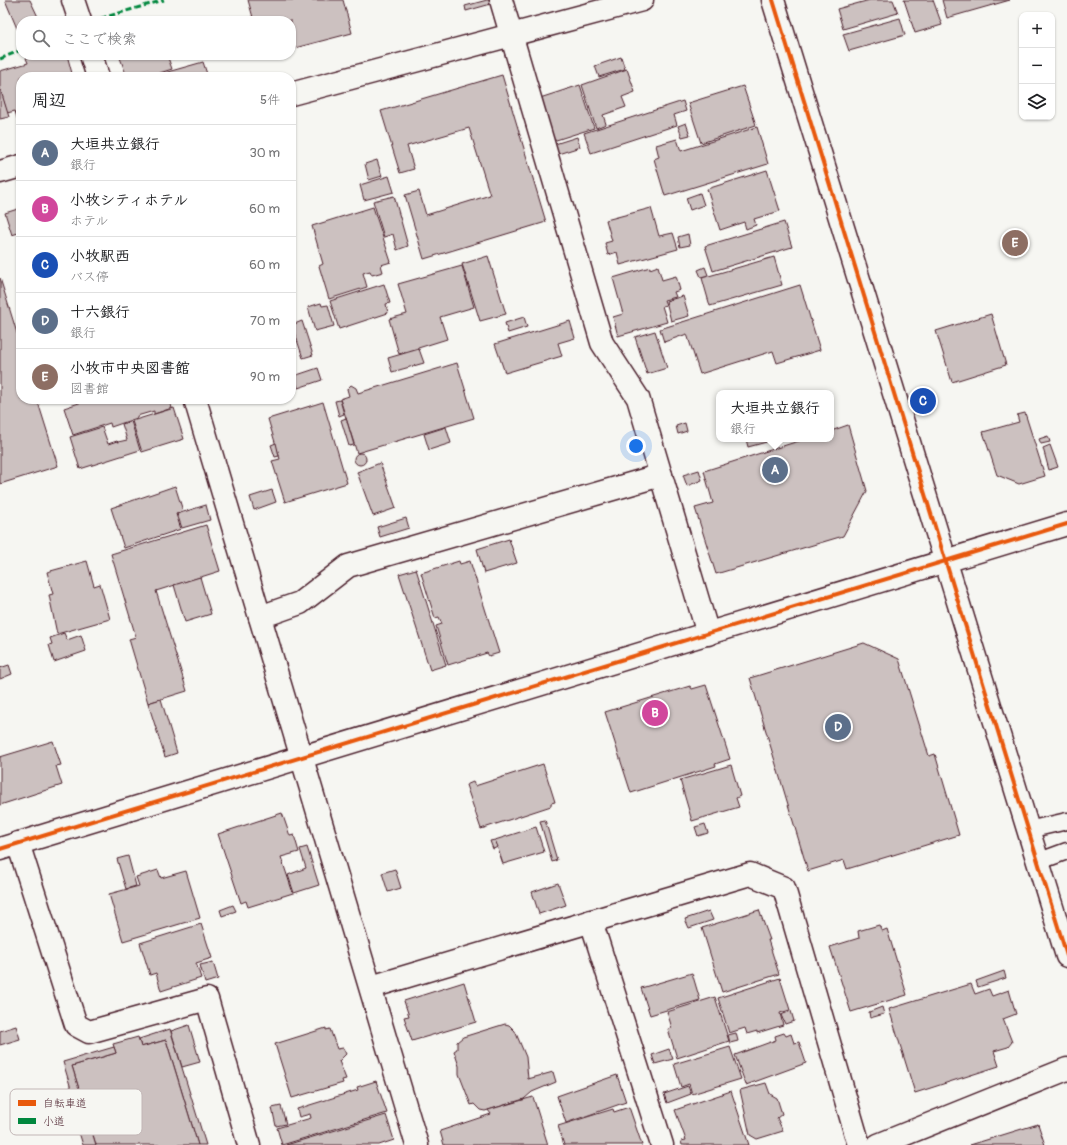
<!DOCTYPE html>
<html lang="ja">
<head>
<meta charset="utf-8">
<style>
  :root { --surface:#fff; --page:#f2f2f2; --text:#202124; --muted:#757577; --line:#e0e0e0; --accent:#d1495b }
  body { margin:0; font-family:Pangolin,"Klee One",sans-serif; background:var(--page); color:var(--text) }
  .controls { position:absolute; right:12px; top:12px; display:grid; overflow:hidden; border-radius:8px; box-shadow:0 1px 3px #0004 }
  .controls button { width:36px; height:36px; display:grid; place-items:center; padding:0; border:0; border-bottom:1px solid var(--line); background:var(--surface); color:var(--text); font:20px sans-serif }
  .you { position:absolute; left:636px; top:446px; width:14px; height:14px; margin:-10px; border:3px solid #fff; border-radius:50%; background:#1a73e8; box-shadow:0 0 0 6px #1a73e833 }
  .badge { display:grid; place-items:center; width:26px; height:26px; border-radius:50%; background:var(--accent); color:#fff; font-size:13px; font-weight:700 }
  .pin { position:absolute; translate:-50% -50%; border:2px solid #fff; box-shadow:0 1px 4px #0006 }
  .popup { position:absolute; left:716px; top:390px; width:118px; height:52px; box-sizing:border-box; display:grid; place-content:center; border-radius:8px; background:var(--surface); filter:drop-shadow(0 1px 3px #0005); font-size:13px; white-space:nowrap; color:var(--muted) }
  .popup b { font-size:15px; color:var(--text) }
  .popup::after { content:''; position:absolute; left:50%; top:100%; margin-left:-8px; border:8px solid transparent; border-top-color:var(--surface) }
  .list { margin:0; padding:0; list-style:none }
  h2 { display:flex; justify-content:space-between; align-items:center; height:52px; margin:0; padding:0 16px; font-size:17px }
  h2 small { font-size:13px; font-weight:400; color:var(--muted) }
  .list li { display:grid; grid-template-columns:26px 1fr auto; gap:12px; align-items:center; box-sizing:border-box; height:56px; padding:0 16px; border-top:1px solid var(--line) }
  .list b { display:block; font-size:15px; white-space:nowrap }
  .list p { margin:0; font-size:13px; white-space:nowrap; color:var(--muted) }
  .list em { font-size:13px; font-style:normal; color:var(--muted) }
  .icon { flex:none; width:22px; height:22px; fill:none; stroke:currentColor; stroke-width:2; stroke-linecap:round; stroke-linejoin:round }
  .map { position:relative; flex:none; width:1067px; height:1145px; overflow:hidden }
  .search { position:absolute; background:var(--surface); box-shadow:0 1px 3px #0004; left:16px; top:16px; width:280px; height:44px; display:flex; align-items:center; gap:10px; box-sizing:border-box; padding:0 14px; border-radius:16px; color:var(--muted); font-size:15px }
  .panel { position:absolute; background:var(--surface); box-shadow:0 1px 3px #0004; left:16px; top:72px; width:280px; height:332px; border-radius:16px }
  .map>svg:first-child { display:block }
</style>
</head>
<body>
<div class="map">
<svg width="1067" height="1145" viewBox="0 0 1067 1145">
  <rect width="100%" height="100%" fill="#f6f6f2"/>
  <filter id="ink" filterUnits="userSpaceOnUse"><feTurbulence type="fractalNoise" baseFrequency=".025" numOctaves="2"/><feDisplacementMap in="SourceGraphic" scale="8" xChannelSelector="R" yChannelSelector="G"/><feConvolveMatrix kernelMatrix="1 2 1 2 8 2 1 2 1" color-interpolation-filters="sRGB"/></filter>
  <g filter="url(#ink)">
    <g fill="#ccc1c0" stroke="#4a1f2b">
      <polygon points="5,0 30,0 40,21 21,21 21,38"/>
      <polygon points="248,0 343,0 352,33 291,49 291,21 254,21"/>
      <polygon points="487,0 490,0 491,4 466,11 465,6"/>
      <polygon points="870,0 893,0 898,13 843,29 837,9"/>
      <polygon points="904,0 933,0 942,25 915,33"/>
      <polygon points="942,0 1010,0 947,18"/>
      <polygon points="900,18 905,35 849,51 843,34"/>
      <polygon points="36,55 67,55 73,77 21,77 21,131 15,111 7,113 0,88 0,71 28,63 26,58"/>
      <polygon points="119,55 167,55 172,69 147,77 127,77"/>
      <polygon points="621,57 625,69 599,77 595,66"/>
      <polygon points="203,62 208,77 150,77"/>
      <polygon points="627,69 635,92 622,97 626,107 603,115 606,124 596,128 582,85"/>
      <polygon points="502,75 546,222 424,259 405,195 419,191 426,215 490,195 469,128 407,146 414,169 400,173 381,111"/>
      <polygon points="580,85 594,128 553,141 540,98"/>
      <polygon points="743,86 756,125 701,143 688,103"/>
      <polygon points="0,88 9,117 0,119"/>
      <polygon points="683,101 686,111 674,115 677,125 591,153 584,133"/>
      <polygon points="686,123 690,135 682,137 678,126"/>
      <polygon points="757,127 768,164 665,196 654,159 659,157 656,145 677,139 681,151"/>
      <polygon points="577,137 580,147 558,154 555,144"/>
      <polygon points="377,160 382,176 369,180 365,164"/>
      <polygon points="767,170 780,211 754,219 756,225 746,229 744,222 720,230 707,189"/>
      <polygon points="389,176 394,192 364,200 360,185"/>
      <polygon points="700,193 704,205 690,210 686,198"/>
      <polygon points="394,196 408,246 397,250 393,234 384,237 373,201"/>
      <polygon points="373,207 391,262 381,265 383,272 372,275 370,271 363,273 367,287 329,299 319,266 323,264 312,226"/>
      <polygon points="21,208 21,232 12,235 5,213"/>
      <polygon points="651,208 659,236 673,233 678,249 620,265 617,252 608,255 605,243 612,241 606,220"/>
      <polygon points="784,222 792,247 713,271 705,246"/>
      <polygon points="688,234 690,245 680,247 678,237"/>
      <polygon points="488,256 506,314 480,321 462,264"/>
      <polygon points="774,257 782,285 710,306 702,278"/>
      <polygon points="462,266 474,307 440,317 447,339 399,354 389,319 407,314 398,284"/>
      <polygon points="658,266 662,280 676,276 680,290 674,292 676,297 664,300 666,305 662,306 667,322 618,336 613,317 623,314 613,278 650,267 650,269"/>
      <polygon points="705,267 708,275 701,277 698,270"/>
      <polygon points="0,278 21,346 21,399 37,399 58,466 0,484"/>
      <polygon points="384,284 390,303 386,304 388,313 339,329 330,301"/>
      <polygon points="800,285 820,350 777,363 773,351 700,374 687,334 664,342 660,329"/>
      <polygon points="683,296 689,316 671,321 666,301"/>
      <polygon points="321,303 322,306 328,305 334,326 315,331 308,307"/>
      <polygon points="991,314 1006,365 952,382 936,331"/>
      <polygon points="524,317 527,327 508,333 505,323"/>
      <polygon points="302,321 313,355 303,358 292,325"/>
      <polygon points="570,321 575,338 558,343 562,356 505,373 495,344"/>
      <polygon points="655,331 667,368 647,374 635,337"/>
      <polygon points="419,349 424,363 392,372 388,358"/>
      <polygon points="457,363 474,418 357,453 340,399 349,396 347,389 351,385 356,388 358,393"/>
      <polygon points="318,368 322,380 298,388 294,376"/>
      <polygon points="91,399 169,399 172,408 154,414 154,411 137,416 137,418 111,427 110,423 73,435 64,408"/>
      <polygon points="340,400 344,414 339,416 335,401"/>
      <polygon points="323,402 347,483 285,502 272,461 280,459 268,419"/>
      <polygon points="174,408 184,439 142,452 132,421"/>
      <polygon points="1025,413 1045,476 1019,484 997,475 983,432 1019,422 1017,415"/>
      <polygon points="346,418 354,445 349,446 341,420"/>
      <polygon points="131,421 140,450 80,469 70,437 102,427 108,444 117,441 118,442 127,440 122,424"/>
      <polygon points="685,423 687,431 678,434 676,426"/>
      <polygon points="848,425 867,491 843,536 716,574 695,508 713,503 704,471 805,439 831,439 831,431"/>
      <polygon points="446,427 451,443 429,450 424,434"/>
      <polygon points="1048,436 1050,442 1041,444 1039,439"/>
      <polygon points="746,439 773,439 774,440 748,447"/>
      <polygon points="276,443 279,456 275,457 271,445"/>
      <polygon points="1050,445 1058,467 1049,470 1043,448"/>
      <circle cx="360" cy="459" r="6"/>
      <polygon points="380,463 396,508 373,516 357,472"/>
      <polygon points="699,470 702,480 687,486 683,475"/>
      <polygon points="175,486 183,511 176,514 181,529 124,548 111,508"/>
      <polygon points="272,490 276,502 254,510 250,497"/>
      <polygon points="206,505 210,520 182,528 177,514"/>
      <polygon points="406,518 409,528 380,537 377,527"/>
      <polygon points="206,525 220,571 156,591 187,691 148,703 129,639 136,637 111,554"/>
      <polygon points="509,539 517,563 484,573 477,549"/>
      <polygon points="87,561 94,586 100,584 110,619 57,634 49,595 53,594 47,572"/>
      <polygon points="459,561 460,564 470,561 499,653 489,656 487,653 448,665 436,626 442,624 439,617 435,618 421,573"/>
      <polygon points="416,569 446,665 430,670 399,574"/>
      <polygon points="200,577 211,614 185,622 174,585"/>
      <polygon points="64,633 67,640 81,635 86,651 54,662 49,645 52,644 50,638"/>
      <polygon points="864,643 899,659 929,756 935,754 959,835 847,869 844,860 808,871 750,678"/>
      <polygon points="9,665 12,674 0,679 0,668"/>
      <polygon points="706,685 730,759 715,764 716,766 631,793 605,712 690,686 692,689"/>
      <polygon points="161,699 177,753 165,757 148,703"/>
      <polygon points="53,741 61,765 56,766 62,785 0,805 0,757"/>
      <polygon points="543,764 555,802 551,803 551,806 481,829 466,785 473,782 475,786"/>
      <polygon points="731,765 740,796 736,798 739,807 692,821 680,780"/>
      <polygon points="282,813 290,836 294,835 299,852 281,857 293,893 248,907 246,901 241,903 218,834"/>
      <polygon points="545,820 557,860 552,862 540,821"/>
      <polygon points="705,824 708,833 698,836 695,827"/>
      <polygon points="536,827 544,852 503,864 495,840"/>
      <polygon points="495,840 498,847 493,849 490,841"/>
      <polygon points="307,847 319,885 294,893 288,875 306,868 300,849"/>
      <polygon points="128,856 136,886 126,889 117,859"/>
      <polygon points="395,869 401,888 388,892 382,873"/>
      <polygon points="158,870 161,878 186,871 200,918 123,941 109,894 139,886 136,877"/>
      <polygon points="558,883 566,905 539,914 532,892"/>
      <polygon points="233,905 236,911 222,916 220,910"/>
      <polygon points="759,910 770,940 768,940 779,974 722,992 702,928"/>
      <polygon points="709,911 713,920 689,928 685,919"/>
      <polygon points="201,924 212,958 196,963 201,978 161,991 156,973 150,975 140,943"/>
      <polygon points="879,925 882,931 887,929 907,995 851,1012 830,947 859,938 858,931"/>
      <polygon points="213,962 218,979 205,983 200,965"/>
      <polygon points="1004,971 1006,978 978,987 976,981"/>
      <polygon points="692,973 700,1000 650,1015 641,988"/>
      <polygon points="780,978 790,1010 780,1013 783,1025 757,1033 757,1031 747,1034 745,1028 729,1033 718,998"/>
      <polygon points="464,982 476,1022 412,1041 404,1017 409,1016 404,1001"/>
      <polygon points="971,984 975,994 989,989 992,996 1009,990 1016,1014 1003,1019 1012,1042 1008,1047 994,1051 999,1066 915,1093 889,1009"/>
      <polygon points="715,997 729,1041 677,1058 668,1029 672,1028 667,1012"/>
      <polygon points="882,1007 884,1014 870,1018 869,1012"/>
      <polygon points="791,1011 794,1021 785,1024 781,1015"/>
      <polygon points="505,1024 509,1025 515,1031 526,1057 528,1079 553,1072 556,1082 532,1092 524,1099 485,1111 480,1110 474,1104 471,1105 459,1074 459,1066 454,1051 457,1049 457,1042 463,1037"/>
      <polygon points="189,1025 200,1062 182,1067 171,1031"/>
      <polygon points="16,1026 20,1039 0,1045 0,1031"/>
      <polygon points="326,1028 326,1030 330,1029 337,1049 343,1048 346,1054 339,1061 346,1079 342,1080 343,1083 292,1098 275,1044"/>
      <polygon points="170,1029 206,1145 198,1145 166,1040 141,1047 139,1039"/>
      <polygon points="736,1033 738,1041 730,1043 728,1035"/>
      <polygon points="784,1033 786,1036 791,1034 794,1043 799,1042 806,1063 746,1085 735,1055 776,1040 775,1036"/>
      <polygon points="138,1037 141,1047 166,1040 198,1145 96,1145 72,1066 116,1053 113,1044"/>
      <polygon points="114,1047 116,1053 72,1066 96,1145 83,1145 76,1123 81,1122 63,1062"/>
      <polygon points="730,1047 741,1079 692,1094 689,1084 681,1087 674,1064"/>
      <polygon points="669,1049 673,1059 655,1064 652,1055"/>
      <polygon points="617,1075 626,1102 566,1123 557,1096"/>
      <polygon points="376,1081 387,1113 282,1145 277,1128 311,1118 310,1114 299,1117 297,1109 358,1090 357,1087"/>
      <polygon points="766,1083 770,1094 777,1098 782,1114 777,1118 783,1131 757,1139 750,1135 740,1090"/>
      <polygon points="688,1086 691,1094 667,1103 664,1094"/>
      <polygon points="731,1091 749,1145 682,1145 681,1141 686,1140 675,1110"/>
      <polygon points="533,1097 548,1145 444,1145 440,1131 491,1114 488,1110"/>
      <polygon points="281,1106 286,1124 276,1126 272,1108"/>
      <polygon points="629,1107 642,1145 564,1145 558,1126 613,1109 614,1112"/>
      <polygon points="386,1115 394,1140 379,1145 286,1145"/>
      <polygon points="1038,1124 1045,1145 970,1145"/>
    </g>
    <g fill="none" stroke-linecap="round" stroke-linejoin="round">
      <defs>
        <g id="service">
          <polyline points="1028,830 1067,821"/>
          <polyline points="1037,862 1067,851"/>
        </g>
        <g id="minor">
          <polyline points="501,0 602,343 638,398 708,634"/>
          <polyline points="260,617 300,603 348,566 661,475"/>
          <polyline points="18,843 76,1025 89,1032 207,999 249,1145"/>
          <polyline points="591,921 662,1145"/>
          <polyline points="371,987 750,874 784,888 859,1145"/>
          <polyline points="878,1145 1067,1069"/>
        </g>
        <g id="tertiary">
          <polyline points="73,0 80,21"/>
          <polyline points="773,0 1067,956"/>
          <polyline points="91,55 98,77"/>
          <polyline points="291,94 642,0"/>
          <polyline points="0,172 21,166"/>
          <polyline points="195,399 417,1145"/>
          <polyline points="0,849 1067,524"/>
        </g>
      </defs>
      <use href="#service" stroke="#4a1f2b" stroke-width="19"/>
      <use href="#minor" stroke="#4a1f2b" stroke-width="25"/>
      <use href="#tertiary" stroke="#4a1f2b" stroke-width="25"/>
      <use href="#service" stroke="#f6f6f2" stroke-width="16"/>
      <use href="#minor" stroke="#f6f6f2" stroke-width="22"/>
      <use href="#tertiary" stroke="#f6f6f2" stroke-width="22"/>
      <g stroke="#00873e" stroke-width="3" stroke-dasharray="6 3" stroke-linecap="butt">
        <polyline points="92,21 164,0"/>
        <polyline points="0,59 21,50"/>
      </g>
      <defs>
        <g id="cycleway">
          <polyline points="773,0 1067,956"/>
          <polyline points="0,849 1067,524"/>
        </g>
      </defs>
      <use href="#cycleway" stroke="#f6f6f2" stroke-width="6"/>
      <use href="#cycleway" stroke="#e8590c" stroke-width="4"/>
    </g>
  </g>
  <rect x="10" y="1089" width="132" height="46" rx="6" fill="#f6f6f2" stroke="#c2b6b6" stroke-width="1"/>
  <rect x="18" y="1100" width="18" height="6" fill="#e8590c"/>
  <rect x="18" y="1118" width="18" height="6" fill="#00873e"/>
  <g font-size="11" fill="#4a1f2b">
    <text x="43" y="1107">自転車道</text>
    <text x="43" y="1125">小道</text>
  </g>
</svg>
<div class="controls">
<button>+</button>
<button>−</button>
<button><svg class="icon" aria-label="layers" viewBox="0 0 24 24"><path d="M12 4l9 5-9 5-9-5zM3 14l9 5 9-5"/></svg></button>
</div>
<div class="you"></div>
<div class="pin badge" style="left:775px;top:470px;background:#5c6f8a">A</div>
<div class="popup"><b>大垣共立銀行</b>銀行</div>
<div class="pin badge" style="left:655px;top:713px;background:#d1479c">B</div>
<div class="pin badge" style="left:923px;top:401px;background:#1a4fb4">C</div>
<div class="pin badge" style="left:838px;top:727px;background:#5c6f8a">D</div>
<div class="pin badge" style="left:1015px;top:243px;background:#8d6e63">E</div>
<div class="search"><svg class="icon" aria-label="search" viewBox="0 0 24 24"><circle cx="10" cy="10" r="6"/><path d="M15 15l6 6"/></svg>ここで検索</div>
<section class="panel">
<h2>周辺<small>5件</small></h2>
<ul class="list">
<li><span class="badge" style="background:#5c6f8a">A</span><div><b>大垣共立銀行</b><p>銀行</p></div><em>30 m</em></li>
<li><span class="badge" style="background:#d1479c">B</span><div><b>小牧シティホテル</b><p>ホテル</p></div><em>60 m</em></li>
<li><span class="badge" style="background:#1a4fb4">C</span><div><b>小牧駅西</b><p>バス停</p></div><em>60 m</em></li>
<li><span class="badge" style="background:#5c6f8a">D</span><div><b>十六銀行</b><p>銀行</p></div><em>70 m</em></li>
<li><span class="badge" style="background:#8d6e63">E</span><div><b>小牧市中央図書館</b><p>図書館</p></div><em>90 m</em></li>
</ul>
</section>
</div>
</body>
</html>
